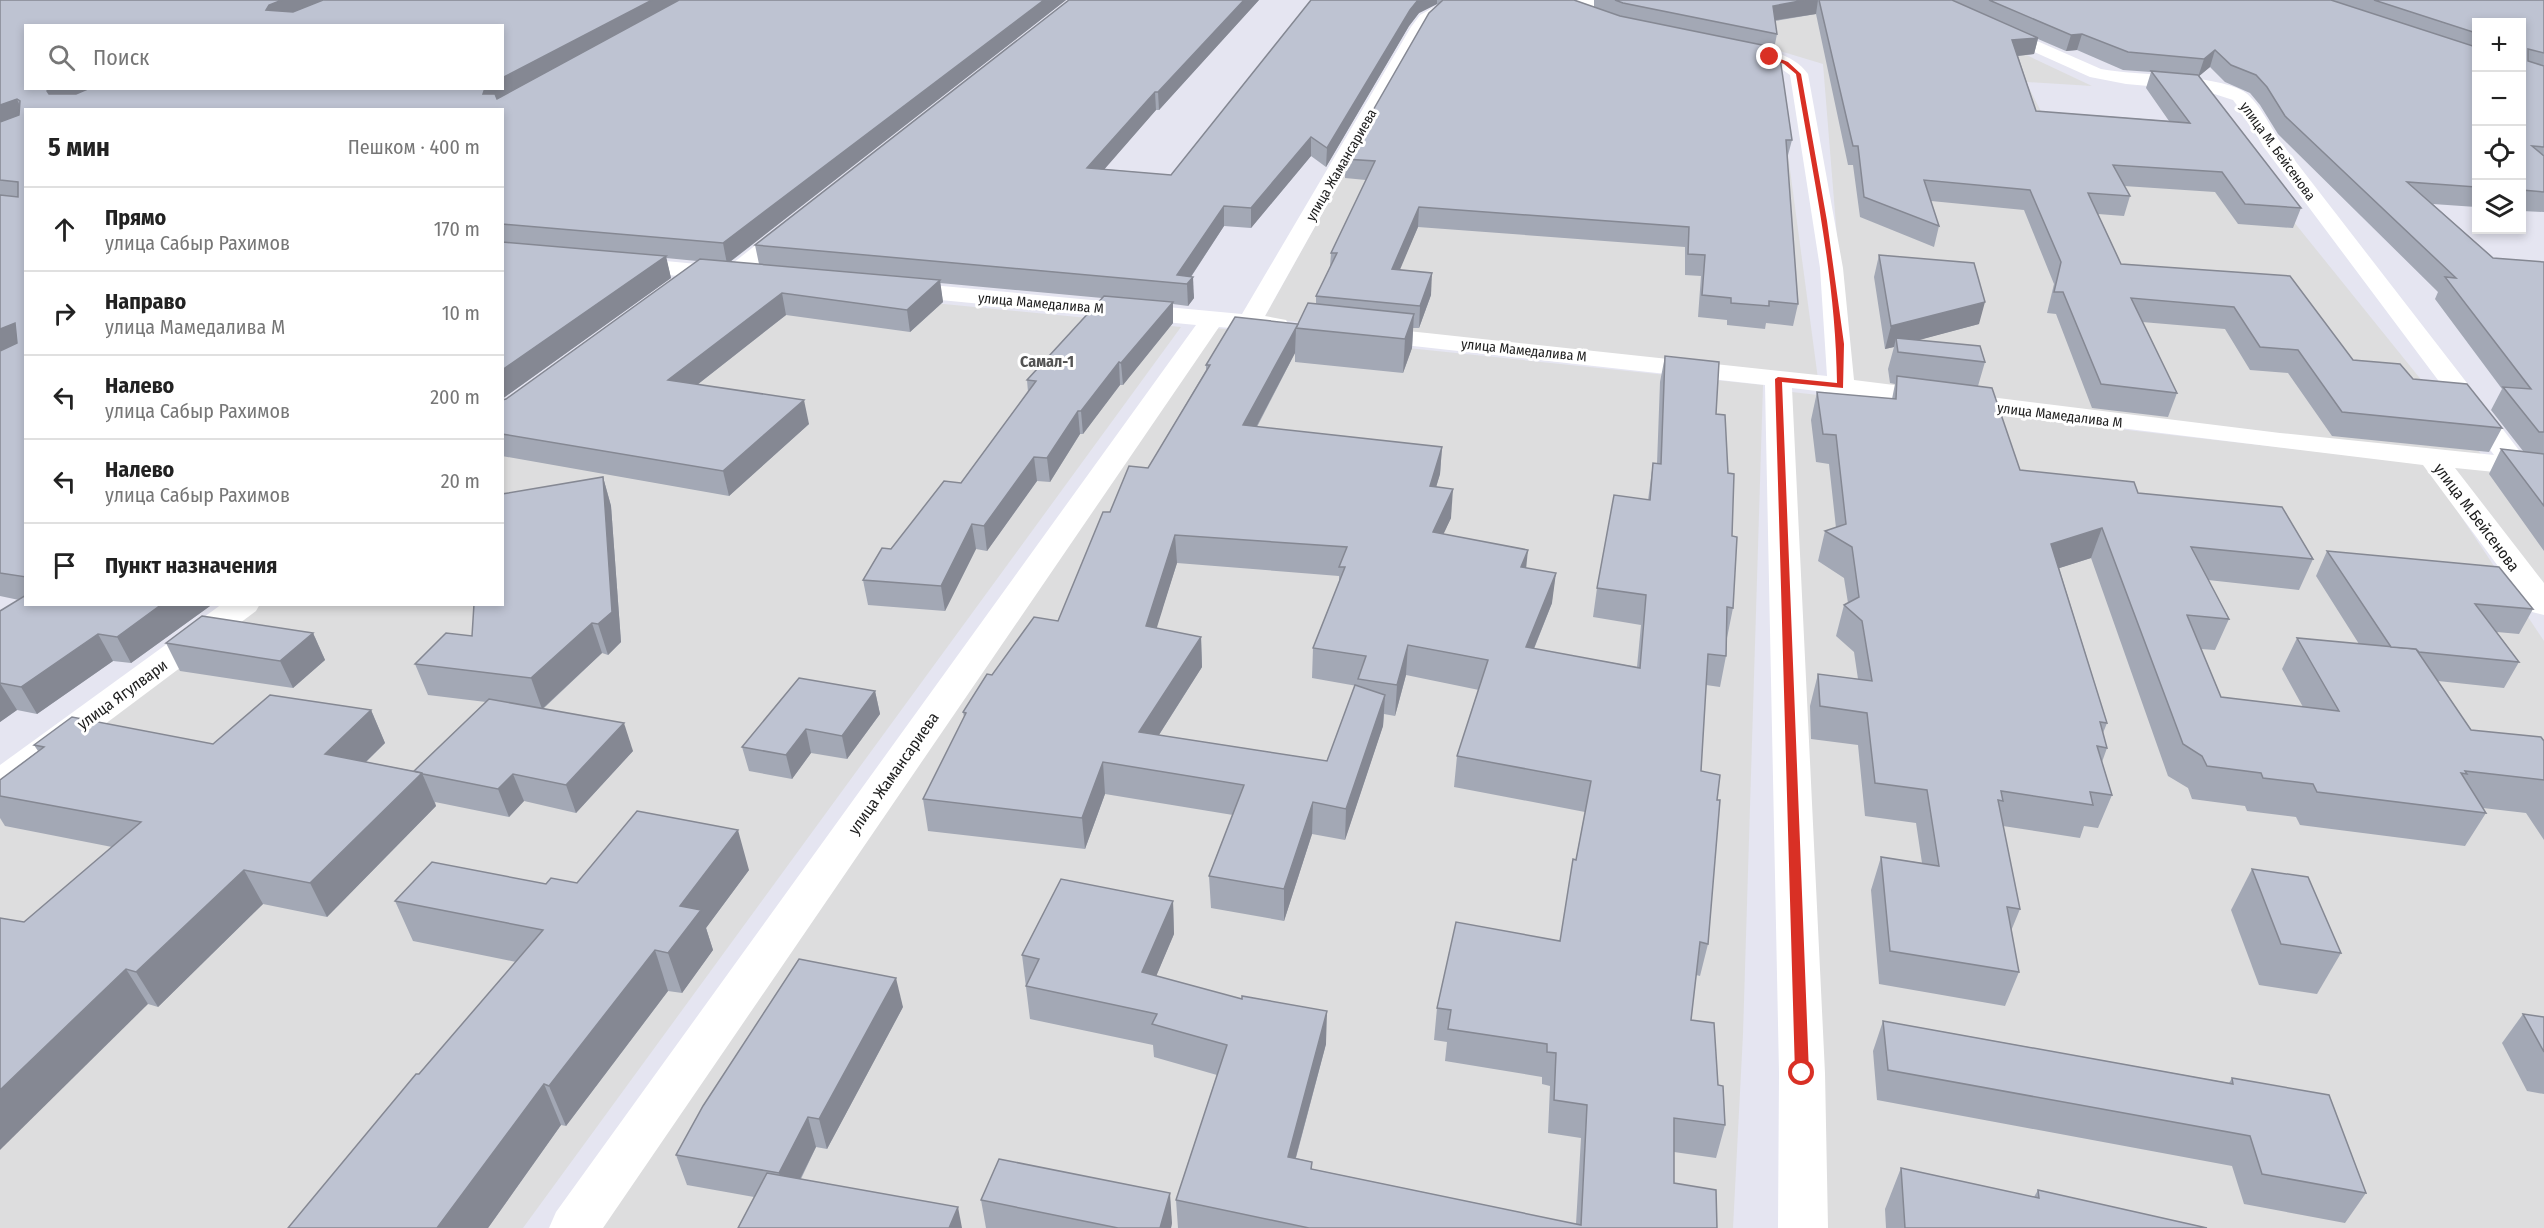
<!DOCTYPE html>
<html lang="ru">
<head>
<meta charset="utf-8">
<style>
  :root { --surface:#fff; --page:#f2f2f2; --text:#222; --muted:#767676; --line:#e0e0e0 }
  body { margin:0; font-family:"Fira Sans Condensed",sans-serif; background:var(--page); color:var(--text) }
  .controls { position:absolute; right:18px; top:18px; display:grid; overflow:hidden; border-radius:0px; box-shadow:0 3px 9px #0003 }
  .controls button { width:54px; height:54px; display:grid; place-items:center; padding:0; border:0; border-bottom:2px solid var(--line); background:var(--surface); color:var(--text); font:30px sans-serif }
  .stop { position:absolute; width:18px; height:18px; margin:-14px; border:4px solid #d93025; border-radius:50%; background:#fff }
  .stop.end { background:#d93025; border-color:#fff; box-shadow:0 2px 6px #0008 }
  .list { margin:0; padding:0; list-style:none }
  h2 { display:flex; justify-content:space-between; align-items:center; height:78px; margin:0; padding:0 24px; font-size:26px }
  h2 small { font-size:20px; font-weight:400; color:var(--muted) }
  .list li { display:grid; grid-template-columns:39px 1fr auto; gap:18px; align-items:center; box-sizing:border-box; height:84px; padding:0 24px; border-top:2px solid var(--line) }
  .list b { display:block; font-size:22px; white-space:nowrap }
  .list p { margin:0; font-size:20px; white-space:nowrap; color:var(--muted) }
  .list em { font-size:20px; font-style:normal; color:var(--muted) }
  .icon { flex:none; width:33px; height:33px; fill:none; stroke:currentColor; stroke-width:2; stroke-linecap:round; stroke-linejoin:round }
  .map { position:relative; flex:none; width:2544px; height:1228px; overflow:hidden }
  .search { position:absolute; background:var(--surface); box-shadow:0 3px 9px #0003; left:24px; top:24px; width:480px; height:66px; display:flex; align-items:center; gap:15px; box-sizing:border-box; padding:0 21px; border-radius:0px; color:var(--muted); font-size:22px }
  .panel { position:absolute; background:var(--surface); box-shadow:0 3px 9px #0003; left:24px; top:108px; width:480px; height:498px; border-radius:0px }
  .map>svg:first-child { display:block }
</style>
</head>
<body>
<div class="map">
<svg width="2544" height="1228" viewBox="0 0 2544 1228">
  <rect width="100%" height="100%" fill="#e5e5f1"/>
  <g fill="#ddddde">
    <polygon points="1761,0 1910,0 2092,86 2026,82 2049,127 2227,139 2485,459 1849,386 1823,64 1780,51 1613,22 1579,5"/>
    <polygon points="1432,17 1776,65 1818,379 1264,318"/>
    <polygon points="697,280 1181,327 523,1228 0,1228 0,793 254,605 502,604 503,423"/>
    <polygon points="1215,328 1763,385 1743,1034 1733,1228 596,1228"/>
    <polygon points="1783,391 2426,464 2544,641 2544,1228 1827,1228"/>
    <polygon points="2445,465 2544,473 2544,608"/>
  </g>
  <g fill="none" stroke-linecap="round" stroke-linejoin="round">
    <g fill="#fff" fill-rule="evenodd">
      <polygon points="1556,0 1684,0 1676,5 1562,7 1557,5"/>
      <path d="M1922 0H1943L2101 69C2139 76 2213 74 2243 91 2257 99 2271 127 2279 140L2525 458 2544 459V477L2455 468 2544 583V615L2532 612 2423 465 1792 388 1825 1073 1828 1228H1778L1779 1073 1765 385 1368 341 1359 339 1356 334 1359 329 1368 327 1427 333 1827 376 1820 268 1790 75 1773 63 1732 54 1730 50 1732 46 1738 45C1763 49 1792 52 1808 74L1843 268 1854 380 2280 433 2494 455 2263 146 2248 120 2233 100 2205 91 2126 84 2090 77 1925 3Z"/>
      <polygon points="1436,6 1444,11 1426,28 1265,316 1286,320 1289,325 1286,330 1277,332 1219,327 603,1228 549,1228 556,1212 1196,325 899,296 891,294 887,289 891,284 899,282 1242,314 1411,27 1420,15"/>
      <polygon points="793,220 801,222 804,227 801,232 741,279 733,281 624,271 616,269 613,264 616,259 624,257 728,267 785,222"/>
      <polygon points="222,604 260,604 256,611 13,793 0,797 0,765"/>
    </g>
  </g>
  <g fill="#a3a8b5" fill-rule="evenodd">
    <path d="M0 0H1066L730 262 759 264 755 245 1069 0H1259L1159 110H1156L1104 169 1171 175 1311 0H1574L1594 7V0H2544V212L2522 211V22H2476V207L2433 204 2493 258 2544 262V551L2489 474 2501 449 2523 451 2491 410 2502 389 2435 299 2438 292 2278 134 2260 105 2250 93 2225 82 2210 67 2199 76 2301 208 2293 228 2238 224 2215 192 2124 186 2130 196 2124 216 2098 214 2121 264 2290 276 2353 360 2413 379 2502 428 2489 452 2332 436 2288 373 2250 370 2225 329 2142 322 2177 393 2168 417 2092 408 2056 314 2047 313 2054 284 2024 210 1931 201 1939 226 1934 247 1860 217 1853 165H1848L1816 14 1775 21 1777 34 1774 49 1792 140 1787 159 1798 304 1793 326 1766 323 1765 329 1727 325V320L1698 317 1701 276 1685 275V247L1418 227 1399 270 1431 295 1419 328H1413L1412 348 1403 373 1295 362V353L1257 427 1442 447 1440 474 1436 487 1451 518 1443 534 1526 568 1552 603 1534 649 1637 667 1641 625 1593 617 1597 588 1648 500 1653 463 1657 464 1660 382 1665 356 1716 414 1732 536 1733 608 1727 638 1726 656 1720 687 1706 685 1701 771 1717 800 1708 944 1700 976 1696 975 1691 1020 1718 1085 1725 1125 1716 1158 1674 1152V1183L1717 1228H1178L1176 1200 1217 1075 1154 1057 1153 1045 1030 1019 1022 955 1173 901 1174 934 1156 976 1326 1044 1296 1158 1312 1162V1169L1576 1224 1581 1138 1548 1133 1550 1086 1542 1084V1077L1445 1061 1447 1042 1434 1040 1437 1008 1560 941 1585 812 1454 787 1457 756 1479 690 1406 675 1395 716 1384 714 1383 726 1345 840 1312 834 1284 921 1211 908 1209 876 1233 815 1105 794 1085 849 928 831 923 799 964 717 963 712 992 675 1058 621 1110 512 1148 468 1206 370V365L1298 324 1316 304V296L1330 267 1331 253 1366 180 1345 178V159L1438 5 1437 4 1419 13 1409 26 1326 167 1311 156 1251 228 1224 226 1191 277 1194 298 1188 306 1173 304V323L1123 385H1120L1083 434H1080L1050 482 1037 481 987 551 976 549 945 611 868 605 863 580 891 549 961 483 1028 392 1027 380 1102 298 940 283 943 302 910 332 786 315 698 384 809 424 729 496 502 456V400L506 399 697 261 666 258 671 278 502 399V110H26V604H209L210 606 131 663 113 661 37 714 17 710 0 722V611L19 600 0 596ZM26 26 502 88H26ZM2038 39 2066 51 2077 50 2123 70 2151 72 2146 88 2169 121 2036 111 2018 56 2034 54ZM1177 563 1339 576V582L1313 648 1312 678 1357 686 1327 761 1159 735 1202 667 1201 637 1156 628Z"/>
    <polygon points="1879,255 1979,324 1918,340 1985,362 1978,386 2020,470 2138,493 2313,559 2299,590 2208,580 2229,619 2215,650 2201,649 2221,697 2303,707 2282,669 2297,638 2359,644 2316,576 2327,551 2533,609 2519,634 2497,632 2519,662 2504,688 2438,681 2471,730 2544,741 2544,840 2526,813 2483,808 2486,813 2465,846 2300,825 2296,817 2247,811 2245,806 2192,799 2188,788 2168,776 2091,558 2059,568 2107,723 2103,733 2107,748 2102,762 2112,795 2098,828 2084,826 2080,838 2003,826 2020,909 2011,931 2019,972 2005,1006 1879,984 1871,890 1881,857 1922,863 1916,823 1865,816 1858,745 1811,739 1810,706 1818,674 1858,679 1854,652 1836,636 1844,605 1848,603 1844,578 1818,561 1825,531 1836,528 1829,464 1816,462 1811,420 1817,392 1892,399 1895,384 1890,383 1888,369 1894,347 1885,349 1874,277"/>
    <polygon points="603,477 611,506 621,642 608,655 602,653 543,709 633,751 576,813 524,801 509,817 435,802 436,806 327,917 263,904 158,1007 148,1004 24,922 112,847 5,826 0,818 0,780 38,751 34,745 213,744 371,710 385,743 366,762 414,771 486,702 428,695 415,664 472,636"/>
    <polygon points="313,633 325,660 293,688 180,671 166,643"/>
    <polygon points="875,691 880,714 847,759 811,753 792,779 749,771 742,747"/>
    <polygon points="2252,869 2341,953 2317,994 2259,985 2231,910"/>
    <polygon points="749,870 706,928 713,950 682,993 668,991 566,1126 561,1125 488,1228 288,1228 516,962 413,941 395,901 546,884 577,883"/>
    <polygon points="903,1007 827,1149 816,1147 801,1179 754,1197 687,1185 676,1155"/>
    <polygon points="2523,1014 2544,1017 2544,1094 2527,1091 2502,1043"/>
    <polygon points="1883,1021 2229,1083 2232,1078 2366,1193 2345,1223 2244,1204 2232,1166 1877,1100 1873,1051"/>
    <polygon points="1901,1168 2034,1197 2038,1190 2207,1228 1886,1228 1885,1209"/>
    <polygon points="981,1200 1172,1223 1171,1228 986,1228"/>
  </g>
  <g fill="#858893">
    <polygon points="282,0 328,0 272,26 266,10 269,5"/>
    <polygon points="652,0 685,0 491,104 483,94 485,88 502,88 502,78"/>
    <polygon points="1044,0 1066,0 727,264 723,243"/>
    <polygon points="1244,0 1259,0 1159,110 1158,92"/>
    <polygon points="1418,0 1437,0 1437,4 1419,13 1409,26 1326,167 1327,148 1410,10"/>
    <polygon points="1805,0 1818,0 1816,14 1770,21 1773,6"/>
    <polygon points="2082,34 2077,50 2066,51 2071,35"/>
    <polygon points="2038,38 2034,54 2008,57 2012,40"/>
    <polygon points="2215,50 2210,67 2198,77 2204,59"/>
    <polygon points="49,88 96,88 55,109 47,91"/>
    <polygon points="1155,92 1156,110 1089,187 1087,168"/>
    <polygon points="17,99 25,117 0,126 0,105"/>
    <polygon points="1311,137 1311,156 1251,228 1251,208"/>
    <polygon points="1224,206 1224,226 1186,284 1177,275"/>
    <polygon points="1419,207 1418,227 1391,291 1392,269"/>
    <polygon points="666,256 671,278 502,399 502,370"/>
    <polygon points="1432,273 1431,295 1419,328 1420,306"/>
    <polygon points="1193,277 1194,298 1188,306 1187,284"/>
    <polygon points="940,280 943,302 910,332 907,310"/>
    <polygon points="782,293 786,315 674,403 668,380"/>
    <polygon points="1173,302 1173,323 1123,385 1121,363"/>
    <polygon points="1985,302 1979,324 1897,346 1896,338 1894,347 1885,349 1891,326"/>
    <polygon points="1414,314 1412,348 1403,373 1405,339"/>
    <polygon points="15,323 26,344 0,357 0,329"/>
    <polygon points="1296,328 1295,353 1243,452 1243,425"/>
    <polygon points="1119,362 1120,385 1083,434 1081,411"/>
    <polygon points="804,400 809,424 729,496 723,471"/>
    <polygon points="1078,411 1080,434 1050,482 1047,458"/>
    <polygon points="1442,447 1440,474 1428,514 1430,486"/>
    <polygon points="1034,457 1037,481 987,551 984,526"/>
    <polygon points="603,477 611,506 621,642 608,655 598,624"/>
    <polygon points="1453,489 1451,518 1431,561 1433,532"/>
    <polygon points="972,524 976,549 945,611 941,586"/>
    <polygon points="2102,528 2091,558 2041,574 2051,544"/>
    <polygon points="1175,535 1177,563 1148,656 1146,626"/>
    <polygon points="1528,550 1525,579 1521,567"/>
    <polygon points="1556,573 1552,603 1522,678 1526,647"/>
    <polygon points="162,604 209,604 210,606 131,663 117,637"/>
    <polygon points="592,623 602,653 542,709 531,678"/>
    <polygon points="313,633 325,660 293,688 280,661"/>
    <polygon points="98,634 113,661 37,714 21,687"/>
    <polygon points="1201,637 1202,667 1141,763 1139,732"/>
    <polygon points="1408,645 1406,675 1395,716 1397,685"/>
    <polygon points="0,683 17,710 0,722"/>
    <polygon points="875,691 880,714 847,759 842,736"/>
    <polygon points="1385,695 1383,726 1345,840 1346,809"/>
    <polygon points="371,710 385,743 340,787 325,754"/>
    <polygon points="624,723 633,751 576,813 566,785"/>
    <polygon points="806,729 811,753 792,779 786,755"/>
    <polygon points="1103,762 1105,794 1085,849 1082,818"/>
    <polygon points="422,773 436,806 327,917 310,883"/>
    <polygon points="513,774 524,801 509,817 498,789"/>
    <polygon points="1313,802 1312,834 1284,921 1284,889"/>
    <polygon points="738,830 749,870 706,928 713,950 682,993 668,953 680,906"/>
    <polygon points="244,870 263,904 158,1007 136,972"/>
    <polygon points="1173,901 1174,934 1144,1005 1142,972"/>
    <polygon points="655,950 668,991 566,1126 549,1086"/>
    <polygon points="126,969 148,1004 0,1150 0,1090"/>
    <polygon points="896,978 903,1007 827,1149 819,1119"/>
    <polygon points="1327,1011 1326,1044 1287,1190 1288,1157"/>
    <polygon points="544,1084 561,1125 488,1228 437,1228"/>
    <polygon points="808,1117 816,1147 788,1203 779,1173"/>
    <polygon points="1170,1193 1172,1223 1171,1228 1160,1228"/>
    <polygon points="958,1207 962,1228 949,1228"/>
  </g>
  <g fill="#bec3d2" stroke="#858893" stroke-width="1.5">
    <polygon points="0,0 282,0 269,5 266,10 293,12 323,0 652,0 502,78 502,26 26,26 26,88 49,88 47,91 49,94 76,94 90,88 485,88 483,94 495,94 497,99 679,0 1044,0 723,243 502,224 502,110 26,110 26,577 0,573 0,351 17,343 15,323 0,329 0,195 18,197 18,182 0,180 0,122 19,115 20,101 17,99 0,105"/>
    <polygon points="1069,0 1244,0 1158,92 1155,92 1087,168 1171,175 1311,0 1418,0 1410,10 1327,148 1311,137 1251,208 1224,206 1177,275 1193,277 1187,284 755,245"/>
    <polygon points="1443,0 1574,0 1620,16 1767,46 1779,51 1792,140 1786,140 1798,304 1769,301 1769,306 1731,303 1731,298 1702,295 1705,255 1688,254 1689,227 1419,207 1392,269 1432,273 1420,306 1316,296 1337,253 1331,253 1375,161 1345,159 1429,13"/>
    <polygon points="1615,0 1805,0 1773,6 1777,34 1623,3"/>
    <polygon points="1819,0 1952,0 2038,38 2012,40 2036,111 2190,123 2151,71 2198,75 2301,208 2245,204 2222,172 2113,165 2130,196 2088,193 2121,264 2290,276 2353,360 2400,364 2413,379 2467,384 2502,428 2342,412 2298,350 2260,347 2234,307 2131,298 2177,393 2101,384 2063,292 2054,292 2061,262 2030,190 1924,180 1939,226 1864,197 1858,146 1853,146"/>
    <polygon points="1989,0 2331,0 2476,47 2476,187 2407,182 2493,258 2544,262 2544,432 2539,432 2503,387 2531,389 2445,277 2456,278 2285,116 2267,87 2256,75 2231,65 2215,50 2204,59 2128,52 2082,34 2071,35"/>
    <polygon points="2374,0 2544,0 2544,53 2528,49 2528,61 2544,66 2544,147 2532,146 2544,156 2544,192 2522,190 2522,22 2476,22 2476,33"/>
    <polygon points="502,242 666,256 502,370"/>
    <polygon points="1879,255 1974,263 1985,302 1891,326"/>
    <polygon points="700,259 940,280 907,310 782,293 668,380 804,400 723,471 502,434 502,400 506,399"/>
    <polygon points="1104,296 1173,302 1121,363 1119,362 1081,411 1078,411 1047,458 1034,457 984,526 972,524 941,586 863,580 882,548 891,549 944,481 961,483 1036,381 1027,380"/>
    <polygon points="1308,303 1414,314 1405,339 1296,328"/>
    <polygon points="1235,317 1298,324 1243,425 1442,447 1430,486 1453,489 1433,532 1528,550 1521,567 1556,573 1526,647 1640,668 1646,595 1597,588 1614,495 1650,500 1653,463 1661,464 1665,356 1719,362 1716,414 1725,415 1728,473 1734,474 1732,536 1737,537 1733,608 1727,607 1726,656 1708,654 1701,771 1720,775 1717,800 1720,800 1708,944 1700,942 1691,1020 1714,1023 1718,1085 1723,1086 1725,1125 1674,1118 1674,1183 1716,1190 1717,1228 1309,1228 1176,1200 1227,1045 1152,1024 1157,1014 1026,986 1039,959 1022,955 1061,879 1173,901 1142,972 1242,999 1242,996 1327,1011 1288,1157 1312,1162 1311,1169 1581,1225 1587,1105 1554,1100 1556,1053 1547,1052 1547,1044 1448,1029 1451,1010 1437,1008 1456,922 1560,941 1573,859 1576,860 1591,781 1457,756 1488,660 1408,645 1397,685 1358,679 1366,656 1313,648 1345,567 1339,567 1347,547 1175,535 1146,626 1201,637 1139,732 1327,761 1355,685 1385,695 1346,809 1313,802 1284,889 1209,876 1244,785 1103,762 1082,818 923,799 966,713 963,712 987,674 992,675 1034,617 1058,621 1103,512 1110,512 1129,466 1148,468 1210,365 1206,365"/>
    <polygon points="1896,338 1980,346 1985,362 1898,352"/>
    <polygon points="1897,376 1992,388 2020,470 2134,482 2138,493 2282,507 2313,559 2191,547 2229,619 2187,615 2221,697 2339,711 2297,638 2416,649 2471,730 2541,737 2544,741 2544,780 2465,771 2467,774 2461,773 2486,813 2317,792 2313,784 2263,778 2261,773 2207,766 2202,756 2183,744 2102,528 2051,544 2107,723 2100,722 2107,748 2097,746 2112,795 2090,792 2093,805 2001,791 2003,801 1998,800 2020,909 2007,907 2019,972 1890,951 1881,857 1939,866 1927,790 1875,783 1867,713 1820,706 1818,674 1872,681 1862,621 1844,605 1859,597 1852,547 1825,531 1846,524 1836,435 1823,434 1817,392 1896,399"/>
    <polygon points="2501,449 2544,454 2544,506"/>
    <polygon points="603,477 612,612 598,624 592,623 531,678 415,664 446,633 472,636 474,604 502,604 502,494"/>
    <polygon points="2327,551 2499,567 2533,609 2475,604 2519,662 2419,652 2416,649 2391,647"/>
    <polygon points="26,595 26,604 162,604 117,637 98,634 21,687 0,683 0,611"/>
    <polygon points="202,616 313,633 280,661 166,643"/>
    <polygon points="799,678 875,691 842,736 806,729 786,755 742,747"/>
    <polygon points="270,695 371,710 325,754 422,773 310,883 244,870 136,972 126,969 0,1090 0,918 24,922 141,822 0,796 0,780 44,747 34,745 72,717 213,744"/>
    <polygon points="489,699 624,723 566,785 513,774 498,789 423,774 422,773 414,771"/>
    <polygon points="637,811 738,830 680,906 701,910 668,953 655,950 549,1086 544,1084 437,1228 288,1228 416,1074 419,1074 543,930 395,901 432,862 546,884 551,878 577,883"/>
    <polygon points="2252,869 2308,877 2341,953 2281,944"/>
    <polygon points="799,959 896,978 819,1119 808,1117 779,1173 676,1155 703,1106"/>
    <polygon points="2523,1014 2544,1017 2544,1052"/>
    <polygon points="1883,1021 2233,1084 2232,1078 2329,1095 2366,1193 2262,1174 2250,1136 1888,1070"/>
    <polygon points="999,1159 1170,1193 1160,1228 1118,1228 981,1200"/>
    <polygon points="1901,1168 2039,1198 2038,1190 2207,1228 1905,1228"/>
    <polygon points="767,1173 958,1207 949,1228 738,1228"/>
  </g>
  <path fill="#d93025" d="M1771 55 1788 62 1801 74 1827 221 1844 344 1843 388 1782 382 1809 1073 1802 1079 1795 1073 1775 379 1778 377 1837 383C1836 280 1813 176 1796 74L1784 64 1767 57Z"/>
  <g text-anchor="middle" stroke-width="6" stroke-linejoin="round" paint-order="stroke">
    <g font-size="14" fill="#202020" stroke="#fff">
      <text transform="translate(2278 151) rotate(54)" y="5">улица М. Бейсенова</text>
      <text transform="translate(1341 165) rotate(-60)" y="5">улица Жамансариева</text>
      <text transform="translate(1041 303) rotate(5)" y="5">улица Мамедалива М</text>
      <text transform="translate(1524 350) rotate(6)" y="5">улица Мамедалива М</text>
      <text transform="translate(2060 415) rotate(7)" y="5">улица Мамедалива М</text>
    </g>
    <g font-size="16" font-weight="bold" fill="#535353" stroke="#fff">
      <text x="1047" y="367">Самал-1</text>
    </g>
    <g font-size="16" fill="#202020" stroke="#fff">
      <text transform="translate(2477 517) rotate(53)" y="6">улица М.Бейсенова</text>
      <text transform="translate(122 694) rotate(-36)" y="6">улица Ягулвари</text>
      <text transform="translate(893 773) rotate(-55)" y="6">улица Жамансариева</text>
    </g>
  </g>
</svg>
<div class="controls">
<button>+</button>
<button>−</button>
<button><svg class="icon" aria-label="locate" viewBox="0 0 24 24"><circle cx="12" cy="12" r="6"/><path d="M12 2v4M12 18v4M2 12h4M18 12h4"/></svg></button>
<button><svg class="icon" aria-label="layers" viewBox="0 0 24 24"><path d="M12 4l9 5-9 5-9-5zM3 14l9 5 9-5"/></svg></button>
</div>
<div class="stop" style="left:1802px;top:1073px"></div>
<div class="stop end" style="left:1770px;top:57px"></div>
<div class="search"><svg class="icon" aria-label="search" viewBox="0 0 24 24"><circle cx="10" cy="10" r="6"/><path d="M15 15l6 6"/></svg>Поиск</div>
<section class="panel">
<h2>5 мин<small>Пешком · 400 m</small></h2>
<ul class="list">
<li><svg class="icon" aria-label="ahead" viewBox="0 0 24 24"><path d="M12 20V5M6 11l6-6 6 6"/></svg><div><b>Прямо</b><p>улица Сабыр Рахимов</p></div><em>170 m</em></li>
<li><svg class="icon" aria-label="right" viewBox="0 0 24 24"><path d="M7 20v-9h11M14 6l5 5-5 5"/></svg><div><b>Направо</b><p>улица Мамедалива М</p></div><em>10 m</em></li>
<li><svg class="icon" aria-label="left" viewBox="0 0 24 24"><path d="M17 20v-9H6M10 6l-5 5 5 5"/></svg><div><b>Налево</b><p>улица Сабыр Рахимов</p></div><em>200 m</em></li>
<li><svg class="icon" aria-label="left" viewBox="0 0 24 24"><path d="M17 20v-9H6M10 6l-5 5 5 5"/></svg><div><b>Налево</b><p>улица Сабыр Рахимов</p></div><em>20 m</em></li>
<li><svg class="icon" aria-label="arrive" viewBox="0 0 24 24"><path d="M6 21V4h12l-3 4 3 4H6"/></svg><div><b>Пункт назначения</b></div></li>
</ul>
</section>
</div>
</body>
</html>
